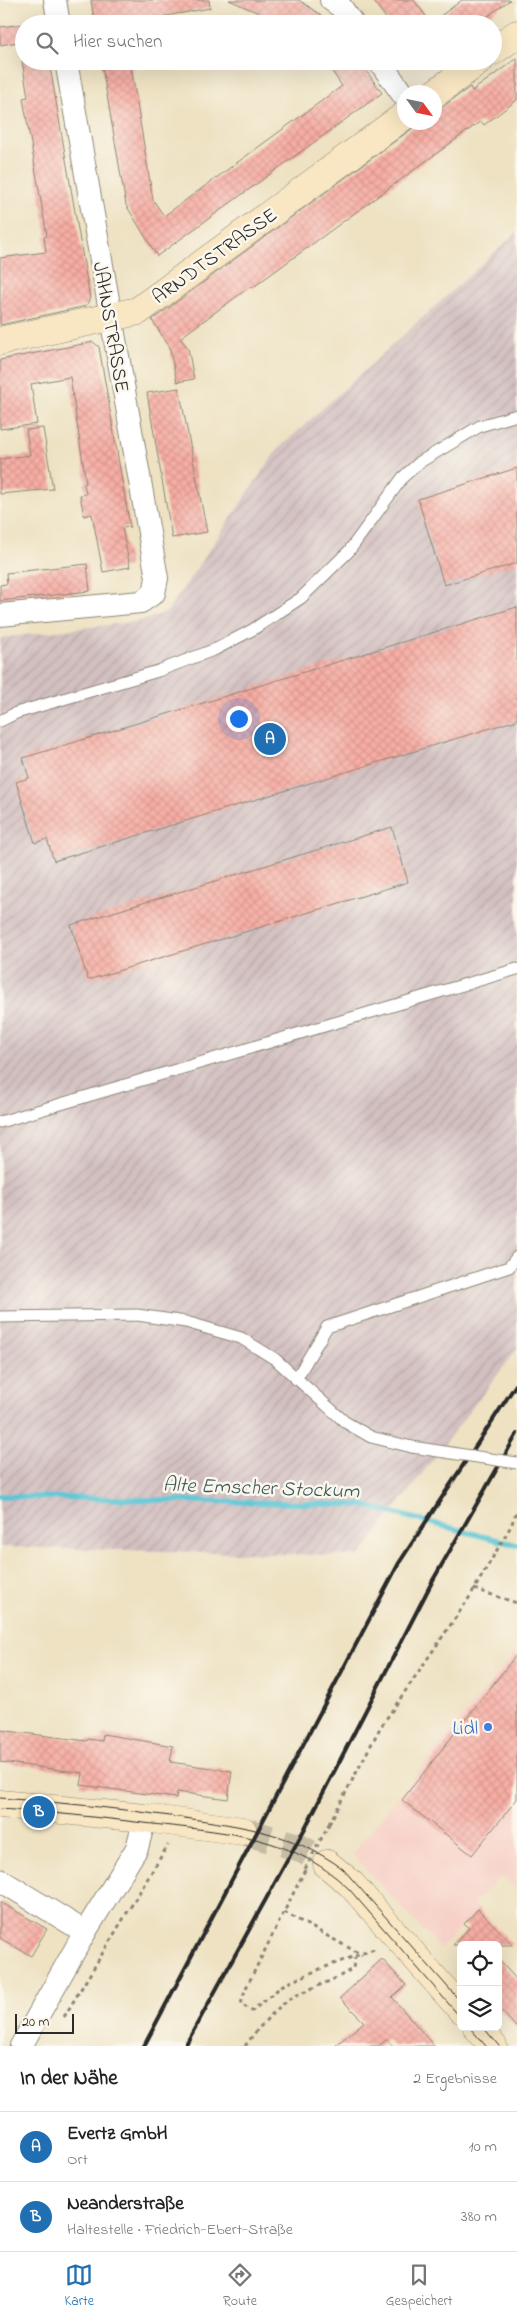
<!DOCTYPE html>
<html lang="de">
<head>
<meta charset="utf-8">
<style>
  :root { --surface:#fff; --page:#f6f6f6; --text:#222; --muted:#767676; --line:#e0e0e0; --accent:#1f6fb2 }
  body { margin:0; font-family:"Indie Flower",sans-serif; background:var(--page); color:var(--text) }
  .controls { position:absolute; right:15px; bottom:15px; display:grid; overflow:hidden; border-radius:8px; box-shadow:0 5px 20px #0002 }
  .controls button { width:45px; height:45px; display:grid; place-items:center; padding:0; border:0; border-bottom:1px solid var(--line); background:var(--surface); color:var(--text); font:25px sans-serif }
  .compass { position:absolute; left:397px; top:85px; width:45px; height:45px; border-radius:50%; background:var(--surface); box-shadow:0 5px 20px #0002; rotate:123deg }
  .scale { position:absolute; left:15px; bottom:12px; width:59px; box-sizing:border-box; padding-left:5px; border:2px solid #2b2b2b; border-top:0; font-size:14px; line-height:18px; white-space:nowrap; color:#2b2b2b; -webkit-text-stroke:4px #fbf7ec; paint-order:stroke }
  .you { position:absolute; left:238px; top:718px; width:18px; height:18px; margin:-12px; border:4px solid #fff; border-radius:50%; background:#1a73e8; box-shadow:0 0 0 8px #1a73e833 }
  .badge { display:grid; place-items:center; width:32px; height:32px; border-radius:50%; background:var(--accent); color:#fff; font-size:16px; font-weight:700 }
  .pin { position:absolute; translate:-50% -50%; border:2px solid #fff; box-shadow:0 1px 5px #0006 }
  .list { margin:0; padding:0; list-style:none }
  h2 { display:flex; justify-content:space-between; align-items:center; height:65px; margin:0; padding:0 20px; font-size:21px }
  h2 small { font-size:16px; font-weight:400; color:var(--muted) }
  .list li { display:grid; grid-template-columns:32px 1fr auto; gap:15px; align-items:center; box-sizing:border-box; height:70px; padding:0 20px; border-top:1px solid var(--line) }
  .list b { display:block; font-size:19px; white-space:nowrap }
  .list p { margin:0; font-size:16px; white-space:nowrap; color:var(--muted) }
  .list em { font-size:16px; font-style:normal; color:var(--muted) }
  .icon { flex:none; width:28px; height:28px; fill:none; stroke:currentColor; stroke-width:2; stroke-linecap:round; stroke-linejoin:round }
  .map { position:relative; flex:none; width:517px; height:2046px; overflow:hidden }
  .search { position:absolute; background:var(--surface); box-shadow:0 5px 20px #0002; left:15px; right:15px; top:15px; height:55px; display:flex; align-items:center; gap:12px; box-sizing:border-box; padding:0 18px; border-radius:28px; color:var(--muted); font-size:19px }
  .sheet { height:205px; background:var(--surface) }
  nav { display:flex; justify-content:space-around; align-items:center; box-sizing:border-box; height:70px; border-top:1px solid var(--line); background:var(--surface); font-size:14px; color:var(--muted) }
  nav a { display:grid; justify-items:center; gap:2px }
  nav .on { color:var(--accent) }
  .map>svg:first-child { display:block }
</style>
</head>
<body>
<div class="map">
<svg width="517" height="2046" viewBox="0 0 517 2046">
  <defs>
    <pattern id="industrial-furrows" width="10" height="10" patternUnits="userSpaceOnUse" patternTransform="scale(1.25)"><rect width="10" height="10" fill="#d2bfc0"/><path d="M-1 1l2-2M0 10L10 0M9 11l2-2" fill="none" stroke="#b4a4a5"/></pattern>
    <pattern id="building-cross-hatch" width="8" height="8" patternUnits="userSpaceOnUse" patternTransform="scale(1.25)"><rect width="8" height="8" fill="#f7ada4"/><path d="M0 0l8 8M0 8l8-8" fill="none" stroke="#d4958d"/></pattern>
  </defs>
  <rect width="100%" height="100%" fill="#fbf7ec"/>
  <filter id="ink" filterUnits="userSpaceOnUse"><feTurbulence type="fractalNoise" baseFrequency=".02" numOctaves="2"/><feDisplacementMap in="SourceGraphic" scale="10" xChannelSelector="R" yChannelSelector="G"/><feConvolveMatrix kernelMatrix="1 2 1 2 8 2 1 2 1" color-interpolation-filters="sRGB"/></filter>
  <filter id="wash" filterUnits="userSpaceOnUse"><feTurbulence type="fractalNoise" baseFrequency=".0096" numOctaves="4" result="noise"/><feDisplacementMap in="SourceGraphic" scale="20" xChannelSelector="R" yChannelSelector="G"/><feGaussianBlur stdDeviation="1.12" result="paint"/><feColorMatrix in="noise" values="0 0 0 0 0 0 0 0 0 0 0 0 0 0 0 0 0 1.4 0 .05"/><feComposite in="paint" operator="in"/></filter>
  <g filter="url(#wash)">
    <rect width="100%" height="100%" fill="#eee2c3"/>
    <polygon fill="#f7d1c8" points="517,1650 517,1888 501,1876 473,1903 478,1909 440,1948 352,1854"/>
    <polygon fill="url(#industrial-furrows)" points="517,232 517,1349 359,1556 0,1547 0,638 140,621 167,612 277,450"/>
    <g fill="none" stroke-linecap="round" stroke-linejoin="round">
      <polyline stroke="#5bc6d5" stroke-width="5.5" points="0,1496 362,1505 517,1545"/>
    </g>
    <g id="blocks">
      <g fill="url(#building-cross-hatch)">
        <polygon points="91,0 209,0 210,8 122,24 95,24"/>
        <polygon points="229,0 299,0 334,24 284,24"/>
        <polygon points="373,0 414,0 431,23 462,0 510,0 477,24 390,24"/>
        <polygon points="24,24 24,41 0,45 0,27"/>
        <polygon points="517,58 517,100 484,125 481,121 252,288 251,286 180,338 188,348 194,379 177,382 169,346 152,320 421,122 434,122 434,113 466,90 470,87 472,91"/>
        <polygon points="22,61 49,61 90,299 86,306 0,325 0,258 46,252 44,237 47,236 23,98 28,97"/>
        <polygon points="101,61 130,61 153,200 164,216 342,86 325,61 359,61 382,93 157,256 126,205"/>
        <polygon points="93,342 99,347 130,527 122,528 130,567 103,572 92,514 84,516 80,495 86,494 84,484 86,483 70,377 31,384 37,424 0,429 0,360"/>
        <polygon points="179,388 207,532 172,538 147,393"/>
        <polygon points="43,428 53,489 0,494 0,459 30,455 26,430"/>
        <polygon points="517,468 517,563 444,585 418,499"/>
        <polygon points="87,564 90,591 0,601 0,585 7,584 6,573"/>
        <polygon points="517,607 517,720 54,861 47,839 35,843 16,782 29,778 23,758"/>
        <polygon points="392,827 408,882 88,980 71,925"/>
        <polygon points="517,1654 517,1799 472,1855 402,1800"/>
        <polygon points="0,1730 87,1741 88,1739 102,1741 103,1734 173,1746 170,1762 232,1771 228,1799 177,1792 176,1798 81,1785 83,1773 0,1762"/>
        <polygon points="0,1902 47,1929 31,1956 0,1938"/>
        <polygon points="478,1909 513,1945 453,1945 469,1928 464,1924"/>
        <polygon points="382,1959 406,1985 392,1997 434,2046 392,2046 387,2039 379,2046 335,2046 364,2022 340,1998"/>
        <polygon points="498,1959 517,1980 517,2028 498,2007"/>
      </g>
    </g>
  </g>
  <g filter="url(#ink)">
    <use href="#blocks" fill-opacity="0" stroke="#8c8677" stroke-width="1"/>
    <g fill="none" stroke-linecap="round" stroke-linejoin="round">
      <polyline stroke="#c7bda5" stroke-width="28" stroke-dasharray="28 14" stroke-linecap="butt" points="243,1831 298,1847 327,1864"/>
      <defs>
        <g id="lane">
          <polyline points="0,721 16,713 158,671 216,649 252,630 301,598 349,551 403,477 420,462 480,426 517,415"/>
          <polyline points="0,1122 517,969"/>
          <polyline points="0,1317 137,1315 186,1322 241,1338 275,1359 345,1422 371,1437 412,1447"/>
          <polyline points="296,1379 327,1327 509,1267 517,1257"/>
        </g>
        <g id="street">
          <polyline points="55,0 59,24"/>
          <polyline points="331,0 341,7 353,24"/>
          <polyline points="379,61 404,96"/>
          <polyline points="0,615 141,602 154,593 157,578 66,61"/>
          <polyline points="0,1880 85,1932"/>
          <polyline points="21,2046 85,1932 137,1848 145,1818"/>
        </g>
        <g id="secondary">
          <polyline points="493,51 517,34"/>
          <polyline points="434,94 479,61"/>
          <polyline points="0,341 138,311 404,116"/>
          <polyline points="0,1804 145,1818 243,1831"/>
          <polyline points="327,1864 351,1884 461,2009"/>
          <polyline points="477,2027 493,2046"/>
        </g>
      </defs>
      <use href="#lane" stroke="#8c8677" stroke-width="13"/>
      <use href="#street" stroke="#8c8677" stroke-width="24"/>
      <use href="#secondary" stroke="#8c8677" stroke-width="29"/>
      <g stroke="#8c8677" stroke-width="3" stroke-dasharray="4 4" stroke-linecap="butt">
        <polyline points="474,1589 517,1603"/>
        <polyline points="329,1824 380,1728 469,1598 511,1526 517,1510"/>
        <polyline points="305,1870 245,1990 241,2004 252,2011 283,1985 320,1969 377,1948"/>
        <polyline points="284,1912 362,1955"/>
        <polyline points="64,2017 168,1845"/>
        <path d="M245 2046C258 2028 280 2002 301 1993 319 1985 336 1980 353 1968L355 1957"/>
      </g>
      <use href="#lane" stroke="#fff" stroke-width="11"/>
      <use href="#street" stroke="#fff" stroke-width="22"/>
      <use href="#secondary" stroke="#f9e7c3" stroke-width="28"/>
      <g stroke="#2b2b2b" stroke-width="1">
        <path d="M0 1798C57 1802 114 1808 170 1816 234 1825 290 1830 343 1869L461 2002"/>
        <path d="M0 1809C48 1812 96 1817 144 1823 220 1832 290 1833 349 1889L461 2018"/>
        <polyline points="469,2027 486,2046"/>
        <polyline points="483,2027 499,2046"/>
      </g>
      <g stroke="#2b2b2b" stroke-width="4">
        <polyline points="144,2046 399,1563 517,1383"/>
        <polyline points="185,2046 304,1830 433,1580 517,1434"/>
      </g>
      <defs>
        <polyline id="lane-bridge" points="412,1447 517,1463"/>
      </defs>
      <use href="#lane-bridge" stroke="#8c8677" stroke-width="13" stroke-linecap="butt"/>
      <polyline stroke="#8c8677" stroke-width="3" stroke-dasharray="4 4" stroke-linecap="butt" points="305,1869 329,1824"/>
      <use href="#lane-bridge" stroke="#fff" stroke-width="11"/>
    </g>
  </g>
  <circle fill="#3f7fe0" stroke="#fbf7ec" stroke-width="2" cx="488" cy="1727" r="5"/>
  <g text-anchor="middle" stroke-width="5" stroke-linejoin="round" paint-order="stroke">
    <g font-size="20" fill="#2b2b2b" stroke="#fbf7ec">
      <text transform="translate(214 255) rotate(-36)" y="7">ARNDTSTRASSE</text>
      <text transform="translate(112 327) rotate(80)" y="7">JAHNSTRASSE</text>
    </g>
    <g font-size="20" fill="#366cbe" stroke="#fbf7ec" text-anchor="end">
      <text x="478" y="1734">Lidl</text>
    </g>
    <g font-size="21" font-style="italic" fill="#395a5e" stroke="#fbf7ec">
      <text transform="translate(261 1487) rotate(2)" y="7">Alte Emscher Stockum</text>
    </g>
  </g>
</svg>
<div class="controls">
<button><svg class="icon" aria-label="locate" viewBox="0 0 24 24"><circle cx="12" cy="12" r="6"/><path d="M12 2v4M12 18v4M2 12h4M18 12h4"/></svg></button>
<button><svg class="icon" aria-label="layers" viewBox="0 0 24 24"><path d="M12 4l9 5-9 5-9-5zM3 14l9 5 9-5"/></svg></button>
</div>
<svg class="compass" viewBox="-18 -18 36 36"><path d="M0-13l5 13h-10z" fill="#e53935"/><path d="M0 13l5-13h-10z" fill="#767676"/></svg>
<div class="scale">20 m</div>
<div class="you"></div>
<div class="pin badge" style="left:270px;top:739px">A</div>
<div class="pin badge" style="left:39px;top:1812px">B</div>
<div class="search"><svg class="icon" aria-label="search" viewBox="0 0 24 24"><circle cx="10" cy="10" r="6"/><path d="M15 15l6 6"/></svg>Hier suchen</div>
</div>
<section class="sheet">
<h2>In der Nähe<small>2 Ergebnisse</small></h2>
<ul class="list">
<li><span class="badge">A</span><div><b>Evertz GmbH</b><p>Ort</p></div><em>10 m</em></li>
<li><span class="badge">B</span><div><b>Neanderstraße</b><p>Haltestelle · Friedrich-Ebert-Straße</p></div><em>380 m</em></li>
</ul>
</section>
<nav>
<a class="on"><svg class="icon" aria-label="map" viewBox="0 0 24 24"><path d="M3 6l6-2 6 2 6-2v14l-6 2-6-2-6 2zM9 4v14M15 6v14"/></svg>Karte</a>
<a><svg class="icon" aria-label="directions" viewBox="0 0 24 24"><path d="M12 3l9 9-9 9-9-9zM9 14v-3h6M13 9l2 2-2 2"/></svg>Route</a>
<a><svg class="icon" aria-label="saved" viewBox="0 0 24 24"><path d="M7 4h10v16l-5-4-5 4z"/></svg>Gespeichert</a>
</nav>
</body>
</html>
